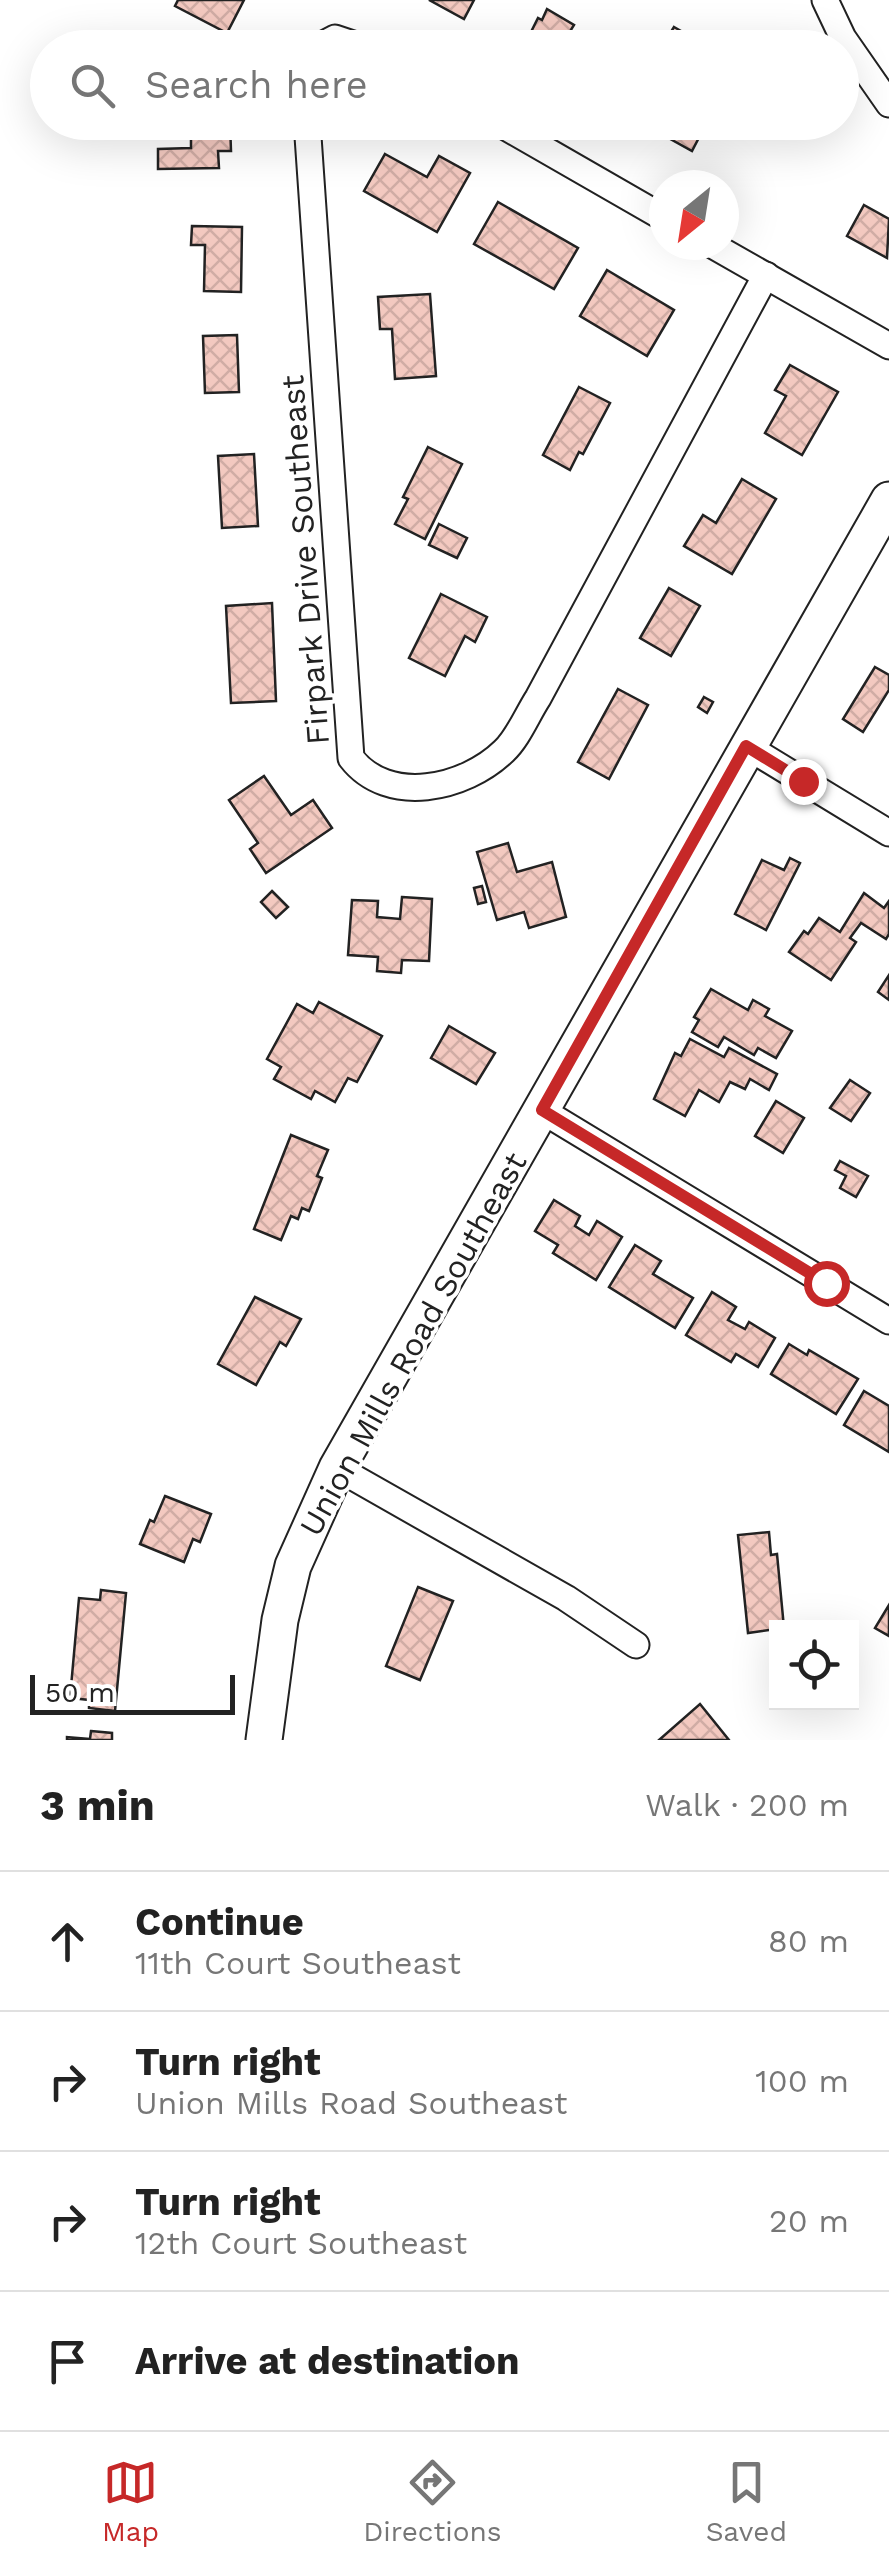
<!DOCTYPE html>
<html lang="en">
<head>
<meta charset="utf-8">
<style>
  :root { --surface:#fff; --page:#f6f6f6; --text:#222; --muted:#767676; --line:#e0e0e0; --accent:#c62828 }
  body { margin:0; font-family:"Work Sans",sans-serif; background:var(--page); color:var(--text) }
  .controls { position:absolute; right:30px; bottom:30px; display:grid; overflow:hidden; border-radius:0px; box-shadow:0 10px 40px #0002 }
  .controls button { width:90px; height:90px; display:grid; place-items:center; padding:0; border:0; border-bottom:2px solid var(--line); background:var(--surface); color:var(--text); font:50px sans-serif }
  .compass { position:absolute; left:649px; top:170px; width:90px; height:90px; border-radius:50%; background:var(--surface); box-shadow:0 10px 40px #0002; rotate:210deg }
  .scale { position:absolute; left:30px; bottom:25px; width:205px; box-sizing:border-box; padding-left:10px; border:5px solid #222; border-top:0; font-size:28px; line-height:35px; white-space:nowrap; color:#222; -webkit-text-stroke:8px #fff; paint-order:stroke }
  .stop { position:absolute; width:30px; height:30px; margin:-22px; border:8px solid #c62828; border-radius:50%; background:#fff }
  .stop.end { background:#c62828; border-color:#fff; box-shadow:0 2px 10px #0008 }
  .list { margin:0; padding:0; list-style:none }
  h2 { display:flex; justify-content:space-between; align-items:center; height:130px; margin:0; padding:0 40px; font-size:42px }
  h2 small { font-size:32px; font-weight:400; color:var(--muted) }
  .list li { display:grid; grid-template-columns:65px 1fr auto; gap:30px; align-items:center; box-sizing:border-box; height:140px; padding:0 40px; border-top:2px solid var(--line) }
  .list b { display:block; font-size:38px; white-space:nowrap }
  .list p { margin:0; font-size:32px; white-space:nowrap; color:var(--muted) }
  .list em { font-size:32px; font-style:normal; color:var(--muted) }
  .icon { flex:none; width:55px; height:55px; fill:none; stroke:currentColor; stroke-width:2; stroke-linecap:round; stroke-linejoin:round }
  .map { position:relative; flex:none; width:889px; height:1740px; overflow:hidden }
  .search { position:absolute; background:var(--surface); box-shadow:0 10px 40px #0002; left:30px; right:30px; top:30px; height:110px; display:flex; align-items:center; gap:25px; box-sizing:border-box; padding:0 35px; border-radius:55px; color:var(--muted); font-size:38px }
  .sheet { height:690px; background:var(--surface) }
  nav { display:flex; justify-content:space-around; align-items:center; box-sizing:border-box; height:140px; border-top:2px solid var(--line); background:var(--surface); font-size:28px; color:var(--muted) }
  nav a { display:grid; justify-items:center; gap:5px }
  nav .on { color:var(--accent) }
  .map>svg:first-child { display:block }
</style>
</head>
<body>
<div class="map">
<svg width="889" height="1740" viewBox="0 0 889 1740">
  <defs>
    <pattern id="building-cross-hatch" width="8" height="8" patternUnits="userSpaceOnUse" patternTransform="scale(2.5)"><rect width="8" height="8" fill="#f3c9c0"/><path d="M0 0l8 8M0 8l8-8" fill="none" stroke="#d0aca5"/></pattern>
  </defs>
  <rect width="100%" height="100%" fill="#fff"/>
  <g fill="url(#building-cross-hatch)" stroke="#222" stroke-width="2.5">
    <polygon points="178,0 244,0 227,33 175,6"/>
    <polygon points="429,0 474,0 464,19"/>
    <polygon points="547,9 574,25 569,33 596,48 523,48 538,18 542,20"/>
    <polygon points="674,27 695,39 690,48 655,48 660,40 664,43"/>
    <polygon points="191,122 230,122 231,151 218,151 219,168 158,169 158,149 191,148"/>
    <polygon points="658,122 707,122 692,151 665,136 669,129"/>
    <polygon points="385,154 427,177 439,156 470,173 437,232 364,191"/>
    <polygon points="498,202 578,248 554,289 474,244"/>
    <polygon points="864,205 889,219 887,258 847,236"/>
    <polygon points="192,226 242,227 241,292 204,291 205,245 191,245"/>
    <polygon points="607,270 674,310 647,356 580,316"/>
    <polygon points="430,294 436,376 395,379 392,329 380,329 378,297"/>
    <polygon points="237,335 239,392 205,393 203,336"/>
    <polygon points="790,365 838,392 802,455 765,433 786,396 775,390"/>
    <polygon points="579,387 610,403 583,454 579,452 570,470 543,455"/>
    <polygon points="428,447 462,464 425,539 395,524 408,499 403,497"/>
    <polygon points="254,454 258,526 222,528 218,456"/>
    <polygon points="742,479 776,499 732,574 684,546 703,515 716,523"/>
    <polygon points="439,524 467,538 457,558 429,545"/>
    <polygon points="669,588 700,606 671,656 640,638"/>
    <polygon points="441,594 487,617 475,642 465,636 445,676 409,658"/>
    <polygon points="272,603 276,701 231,703 226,606"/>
    <polygon points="875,667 889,675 889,690 863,732 843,719"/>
    <polygon points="618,689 648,705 609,779 578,762"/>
    <polygon points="704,697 713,702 707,713 698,707"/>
    <polygon points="264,776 291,815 313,800 332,828 266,873 250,849 258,843 229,800"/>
    <polygon points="508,843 517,872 552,862 566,917 529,928 524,912 497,920 477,852"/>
    <polygon points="790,858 800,863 766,930 735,914 762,860 784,870"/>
    <polygon points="482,886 486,902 478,904 474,888"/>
    <polygon points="272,891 288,907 276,918 261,902"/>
    <polygon points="864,893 884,908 889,901 889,934 886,939 861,923 850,938 856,942 831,980 789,952 804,931 808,934 819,918 840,932"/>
    <polygon points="402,897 432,899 429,961 402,960 401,973 377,971 378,957 348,955 352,900 378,901 377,917 400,919"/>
    <polygon points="889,975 889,1000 878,992"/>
    <polygon points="711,989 748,1010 753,1000 769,1009 765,1016 792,1031 776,1058 758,1048 754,1055 724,1037 718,1047 692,1032 699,1020 694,1017"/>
    <polygon points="319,1002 382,1036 357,1082 348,1078 335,1102 315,1091 311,1099 274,1079 281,1067 267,1059 297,1004 313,1013"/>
    <polygon points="449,1026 495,1053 476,1084 431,1058"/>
    <polygon points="690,1039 724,1057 729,1048 777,1074 769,1090 750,1079 745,1089 730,1082 719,1102 699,1090 685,1116 654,1099 675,1053 681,1056"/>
    <polygon points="850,1080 870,1093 851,1121 830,1108"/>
    <polygon points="776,1101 804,1118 783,1153 755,1136"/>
    <polygon points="291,1135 328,1150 317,1176 322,1178 309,1211 302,1208 298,1219 291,1216 281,1240 254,1229"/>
    <polygon points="840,1161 868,1176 856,1197 840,1188 846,1176 835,1170"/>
    <polygon points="554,1200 580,1216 575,1226 589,1235 597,1221 622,1237 596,1280 553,1253 558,1245 535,1231"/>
    <polygon points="635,1245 661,1261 653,1274 693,1298 675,1328 609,1287"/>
    <polygon points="712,1292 736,1307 728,1320 745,1329 749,1322 775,1338 758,1367 736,1354 731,1362 686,1335"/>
    <polygon points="255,1297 301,1319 286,1346 280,1342 256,1385 218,1364"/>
    <polygon points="789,1344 807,1355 809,1350 858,1379 836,1414 771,1374"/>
    <polygon points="864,1391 889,1406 889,1452 844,1425"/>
    <polygon points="165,1496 211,1514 200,1542 193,1539 184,1562 140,1544 150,1520 154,1522"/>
    <polygon points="769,1532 771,1555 777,1554 784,1628 748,1633 738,1535"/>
    <polygon points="418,1587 453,1601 420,1680 386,1666"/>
    <polygon points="101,1590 126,1593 115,1711 89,1708 89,1700 70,1698 79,1598 100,1600"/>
    <polygon points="889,1605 889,1636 875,1628"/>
    <polygon points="700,1704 729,1740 659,1740"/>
    <polygon points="91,1731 112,1733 112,1740 67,1740 67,1737 90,1739"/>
  </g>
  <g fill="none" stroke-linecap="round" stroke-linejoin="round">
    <defs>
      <g id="street">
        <polyline points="825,0 843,38 889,104"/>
        <polyline points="316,48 335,38 365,48"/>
        <path d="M307 122 351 758C388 806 465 789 504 751 518 738 527 715 538 698L766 275"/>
        <polyline points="497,122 664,218"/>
        <polyline points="712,245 889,346"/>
        <polyline points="746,746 889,833"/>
        <polyline points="541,1110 889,1321"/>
        <polyline points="337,1468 566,1598 636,1645"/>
      </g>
      <polyline id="secondary" points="264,1740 280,1620 293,1566 337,1468 889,500"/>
    </defs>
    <use href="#street" stroke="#222" stroke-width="29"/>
    <use href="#secondary" stroke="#222" stroke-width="39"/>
    <use href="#street" stroke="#fff" stroke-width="25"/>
    <use href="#secondary" stroke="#fff" stroke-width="35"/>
  </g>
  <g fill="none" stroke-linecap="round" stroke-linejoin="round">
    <polyline stroke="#c62828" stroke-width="12" points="803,781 746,746 542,1110 826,1283"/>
  </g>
  <g text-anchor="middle" stroke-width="8" stroke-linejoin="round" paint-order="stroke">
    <g font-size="32" fill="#222" stroke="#fff">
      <text transform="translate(305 560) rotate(-94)" y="11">Firpark Drive Southeast</text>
      <text transform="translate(413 1344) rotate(-61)" y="11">Union Mills Road Southeast</text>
    </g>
  </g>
</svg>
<div class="controls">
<button><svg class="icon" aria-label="locate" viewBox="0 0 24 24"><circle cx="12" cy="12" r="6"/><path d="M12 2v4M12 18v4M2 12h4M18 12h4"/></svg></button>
</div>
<svg class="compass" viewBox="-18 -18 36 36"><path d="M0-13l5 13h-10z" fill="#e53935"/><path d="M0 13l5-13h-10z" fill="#767676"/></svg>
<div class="scale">50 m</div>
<div class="stop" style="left:826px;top:1283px"></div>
<div class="stop end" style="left:803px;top:781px"></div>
<div class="search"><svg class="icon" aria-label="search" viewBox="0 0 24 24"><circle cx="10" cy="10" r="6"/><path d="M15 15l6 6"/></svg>Search here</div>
</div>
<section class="sheet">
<h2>3 min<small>Walk · 200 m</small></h2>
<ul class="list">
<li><svg class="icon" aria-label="ahead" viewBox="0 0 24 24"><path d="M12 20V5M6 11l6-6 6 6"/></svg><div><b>Continue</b><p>11th Court Southeast</p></div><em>80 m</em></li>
<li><svg class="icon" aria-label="right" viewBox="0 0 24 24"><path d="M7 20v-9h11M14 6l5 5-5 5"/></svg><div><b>Turn right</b><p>Union Mills Road Southeast</p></div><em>100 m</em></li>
<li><svg class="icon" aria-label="right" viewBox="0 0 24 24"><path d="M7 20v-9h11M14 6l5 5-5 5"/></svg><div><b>Turn right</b><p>12th Court Southeast</p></div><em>20 m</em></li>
<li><svg class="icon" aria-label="arrive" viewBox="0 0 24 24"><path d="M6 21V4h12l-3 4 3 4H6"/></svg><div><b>Arrive at destination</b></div></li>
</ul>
</section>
<nav>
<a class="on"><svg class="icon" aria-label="map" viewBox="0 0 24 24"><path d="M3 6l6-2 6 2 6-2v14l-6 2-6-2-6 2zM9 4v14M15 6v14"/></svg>Map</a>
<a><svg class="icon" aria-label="directions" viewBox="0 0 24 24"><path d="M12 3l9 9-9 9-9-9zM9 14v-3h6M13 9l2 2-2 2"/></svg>Directions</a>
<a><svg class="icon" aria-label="saved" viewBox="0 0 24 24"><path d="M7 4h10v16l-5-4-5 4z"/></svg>Saved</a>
</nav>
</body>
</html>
